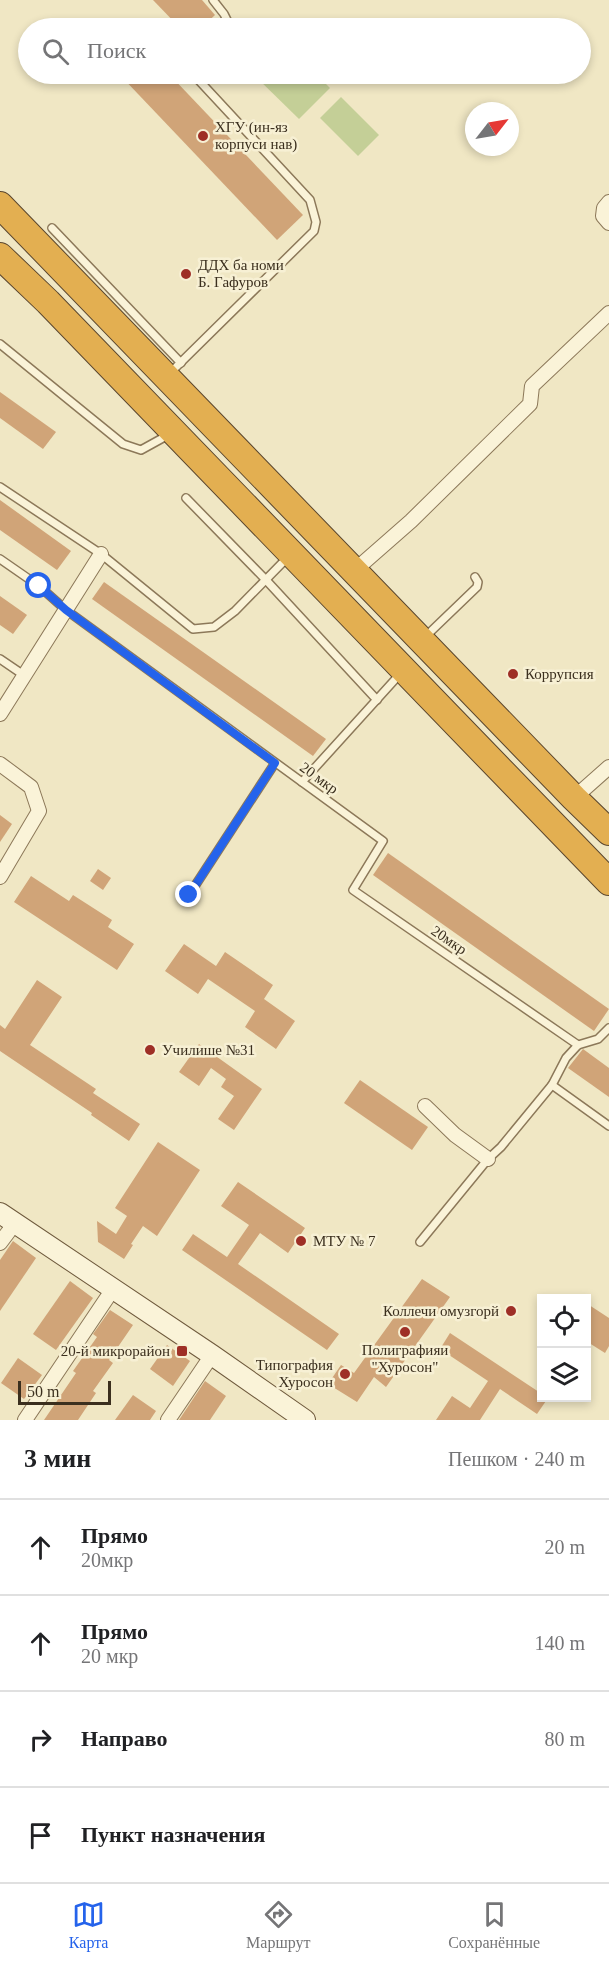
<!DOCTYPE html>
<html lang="ru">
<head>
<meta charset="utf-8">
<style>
  :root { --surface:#fff; --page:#f2f2f2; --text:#202124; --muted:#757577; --line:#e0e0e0; --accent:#2563eb }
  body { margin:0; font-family:Georgia,serif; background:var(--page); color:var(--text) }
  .controls { position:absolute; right:18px; bottom:18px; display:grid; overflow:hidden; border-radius:0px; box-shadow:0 3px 9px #0003 }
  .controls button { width:54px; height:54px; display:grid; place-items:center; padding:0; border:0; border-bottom:2px solid var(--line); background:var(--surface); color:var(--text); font:30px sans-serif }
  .compass { position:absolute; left:465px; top:102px; width:54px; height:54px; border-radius:50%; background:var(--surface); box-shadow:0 3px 9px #0003; rotate:59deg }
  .scale { position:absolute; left:18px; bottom:15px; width:93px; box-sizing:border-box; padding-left:6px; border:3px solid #3b2f1e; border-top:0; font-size:16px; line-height:21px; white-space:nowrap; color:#3b2f1e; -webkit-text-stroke:4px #f7f0d4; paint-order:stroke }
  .stop { position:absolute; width:18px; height:18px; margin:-14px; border:4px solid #2563eb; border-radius:50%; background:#fff }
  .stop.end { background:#2563eb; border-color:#fff; box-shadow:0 2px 6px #0008 }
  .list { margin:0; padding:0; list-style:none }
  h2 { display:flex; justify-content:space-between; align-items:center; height:78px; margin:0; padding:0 24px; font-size:26px }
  h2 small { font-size:20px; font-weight:400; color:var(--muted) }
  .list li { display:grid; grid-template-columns:39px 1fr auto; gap:18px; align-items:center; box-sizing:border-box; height:96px; padding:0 24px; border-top:2px solid var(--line) }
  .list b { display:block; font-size:22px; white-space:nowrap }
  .list p { margin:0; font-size:20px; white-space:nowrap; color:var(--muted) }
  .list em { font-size:20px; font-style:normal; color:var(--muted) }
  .icon { flex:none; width:33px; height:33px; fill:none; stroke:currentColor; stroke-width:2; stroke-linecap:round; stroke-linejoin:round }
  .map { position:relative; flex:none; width:609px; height:1420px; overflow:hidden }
  .search { position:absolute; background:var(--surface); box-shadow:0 3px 9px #0003; left:18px; right:18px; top:18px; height:66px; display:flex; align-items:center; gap:15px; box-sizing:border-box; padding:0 21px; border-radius:33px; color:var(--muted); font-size:22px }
  .sheet { height:462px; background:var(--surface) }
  nav { display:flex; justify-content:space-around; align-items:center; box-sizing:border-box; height:84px; border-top:2px solid var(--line); background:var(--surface); font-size:16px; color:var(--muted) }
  nav a { display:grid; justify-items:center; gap:3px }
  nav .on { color:var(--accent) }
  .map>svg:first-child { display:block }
</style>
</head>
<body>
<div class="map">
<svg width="609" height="1420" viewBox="0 0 609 1420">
  <rect width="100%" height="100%" fill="#f0e7c4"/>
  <g fill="#c4cf97">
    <polygon points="253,74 316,74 330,88 299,119"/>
    <polygon points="341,97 379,135 358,156 320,118"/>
  </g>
  <g fill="#d0a478">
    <polygon points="153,0 202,0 215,15 201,28 180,28"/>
    <polygon points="119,74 169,74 303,215 277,240"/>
    <polygon points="0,392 56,432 43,449 0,418"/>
    <polygon points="0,500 71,551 57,570 0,530"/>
    <polygon points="104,582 326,739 313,756 92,599"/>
    <polygon points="0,596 27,615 13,634 0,625"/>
    <polygon points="0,815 12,824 0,842"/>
    <polygon points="388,853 609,1009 594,1031 373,875"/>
    <polygon points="98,869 111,878 103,890 90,881"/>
    <polygon points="31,876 69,901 73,895 112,920 108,927 134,944 117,970 14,902"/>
    <polygon points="184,944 216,966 225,952 273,985 264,999 295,1021 276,1049 245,1027 255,1011 208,979 198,994 165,971"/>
    <polygon points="37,980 62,997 30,1045 96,1089 93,1093 140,1124 129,1141 91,1115 92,1113 0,1051 0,1025 5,1029"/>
    <polygon points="199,1044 262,1089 234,1130 218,1119 234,1096 221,1087 226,1079 211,1068 199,1086 179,1072"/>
    <polygon points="583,1049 609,1068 609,1097 568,1068"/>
    <polygon points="360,1080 428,1127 412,1150 344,1103"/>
    <polygon points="158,1142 200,1170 157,1236 143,1226 131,1244 133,1245 124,1259 98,1242 97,1221 116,1234 127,1216 115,1208"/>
    <polygon points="238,1182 305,1228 288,1253 260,1233 238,1264 339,1334 327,1350 182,1250 193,1234 227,1257 249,1225 221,1206"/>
    <polygon points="13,1241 36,1258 0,1311 0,1260"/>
    <polygon points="422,1279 450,1297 386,1387 374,1377 357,1402 328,1384 341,1365 354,1373"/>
    <polygon points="70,1281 93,1298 56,1350 33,1334"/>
    <polygon points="586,1303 609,1318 609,1346 605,1353 586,1341"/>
    <polygon points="110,1310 133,1325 109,1360 113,1363 93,1391 96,1393 78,1420 44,1420 76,1373 73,1371 97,1337 93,1334"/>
    <polygon points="450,1333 542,1394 542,1398 548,1398 537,1414 500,1389 480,1420 436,1420 452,1396 470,1408 488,1381 440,1349"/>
    <polygon points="167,1345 190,1361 173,1386 150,1369"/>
    <polygon points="18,1358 42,1375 24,1399 1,1383"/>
    <polygon points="205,1381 226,1396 210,1420 179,1420"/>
    <polygon points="133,1395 156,1411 150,1420 115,1420"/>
  </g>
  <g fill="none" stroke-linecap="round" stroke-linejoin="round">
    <defs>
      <g id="lane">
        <polyline points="213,0 224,14 227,20 222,28"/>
        <polyline points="52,228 181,363"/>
        <polyline points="0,344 123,444 141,450 170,434"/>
        <polyline points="170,373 314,231 316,222 310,200 193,74"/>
        <polyline points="0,487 101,554 193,629 214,627 235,611 288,557"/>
        <polyline points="186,498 266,580 377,700"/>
        <polyline points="0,559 39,586 66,610 383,841 353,890 578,1045"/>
        <polyline points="425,637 477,587 478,582 475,577"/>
        <polyline points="0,659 25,676"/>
        <polyline points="302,782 400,674"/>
        <polyline points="189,895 275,763"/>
        <polyline points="552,1085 609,1126"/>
        <polyline points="420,1242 488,1159 501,1147 552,1085 566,1058 578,1045 598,1039 609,1028"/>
      </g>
      <g id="street">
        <polyline points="609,202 604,208 603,216 609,223"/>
        <polyline points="354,571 411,521 530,404 532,386 609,313"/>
        <polyline points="0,714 101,554"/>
        <polyline points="0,764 31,787 39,811 0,877"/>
        <polyline points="574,798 609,767"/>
        <polyline points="425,1106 455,1135 488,1159"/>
        <polyline points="0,1243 15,1223"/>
        <polyline points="25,1420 113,1289"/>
        <polyline points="168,1420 212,1355"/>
      </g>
      <polyline id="secondary" points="0,1213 212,1355 305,1420"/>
      <g id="highway">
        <polyline points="0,205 574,798 609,832"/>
        <polyline points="0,256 48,302 609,882"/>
      </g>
    </defs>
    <use href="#lane" stroke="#8c7859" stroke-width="10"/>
    <use href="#street" stroke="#8c7859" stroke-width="16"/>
    <use href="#secondary" stroke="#6e593c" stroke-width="22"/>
    <use href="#highway" stroke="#5a462e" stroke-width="28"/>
    <use href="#lane" stroke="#faf3d8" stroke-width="7"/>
    <use href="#street" stroke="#faf3d8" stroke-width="14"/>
    <use href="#secondary" stroke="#faf3d8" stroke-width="20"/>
    <use href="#highway" stroke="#e3af51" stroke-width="26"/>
  </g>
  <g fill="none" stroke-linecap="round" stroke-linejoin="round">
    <polyline stroke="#2563eb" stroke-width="8" points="39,586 66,610 275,763 189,895"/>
  </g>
  <g fill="#9e2f26" stroke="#f7f0d4" stroke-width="2">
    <circle cx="203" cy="136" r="6"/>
    <circle cx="186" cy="274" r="6"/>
    <circle cx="513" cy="674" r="6"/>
    <circle cx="150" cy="1050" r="6"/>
    <circle cx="301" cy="1241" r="6"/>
    <circle cx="511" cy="1311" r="6"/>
    <circle cx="405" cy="1332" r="6"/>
    <rect x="176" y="1345" width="12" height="12" rx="3"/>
    <circle cx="345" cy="1374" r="6"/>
  </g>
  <g text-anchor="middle" stroke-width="5" stroke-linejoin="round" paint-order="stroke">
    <g font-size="15" fill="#3b2f1e" stroke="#f7f0d4" text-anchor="start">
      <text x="215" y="132">ХГУ (ин-яз<tspan x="215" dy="17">корпуси нав)</tspan></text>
      <text x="198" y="270">ДДХ ба номи<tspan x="198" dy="17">Б. Гафуров</tspan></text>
      <text x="525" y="679">Коррупсия</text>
      <text x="162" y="1055">Училише №31</text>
      <text x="313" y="1246">МТУ № 7</text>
      <text x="499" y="1316" text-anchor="end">Коллечи омузгорй</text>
      <text x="405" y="1355" text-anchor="middle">Полиграфияи<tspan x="405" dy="17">"Хуросон"</tspan></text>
      <text x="170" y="1356" text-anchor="end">20-й микрорайон</text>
      <text x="333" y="1370" text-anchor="end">Типография<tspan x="333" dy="17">Хуросон</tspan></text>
    </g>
    <g font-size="15" fill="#3b2f1e" stroke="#f7f0d4">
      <text transform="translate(319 778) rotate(36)" y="5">20 мкр</text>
      <text transform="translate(449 940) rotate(34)" y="5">20мкр</text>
    </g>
  </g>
</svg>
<div class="controls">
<button><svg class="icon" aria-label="locate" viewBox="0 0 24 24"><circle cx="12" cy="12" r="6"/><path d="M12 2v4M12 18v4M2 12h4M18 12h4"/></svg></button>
<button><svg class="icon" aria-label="layers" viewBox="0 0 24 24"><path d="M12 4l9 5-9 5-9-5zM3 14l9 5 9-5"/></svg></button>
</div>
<svg class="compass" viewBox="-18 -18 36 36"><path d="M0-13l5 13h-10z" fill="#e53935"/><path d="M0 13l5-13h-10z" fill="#757577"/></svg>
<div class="scale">50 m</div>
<div class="stop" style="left:39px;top:586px"></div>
<div class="stop end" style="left:189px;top:895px"></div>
<div class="search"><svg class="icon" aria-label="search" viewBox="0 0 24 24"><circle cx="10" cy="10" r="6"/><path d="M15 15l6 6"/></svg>Поиск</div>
</div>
<section class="sheet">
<h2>3 мин<small>Пешком · 240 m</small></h2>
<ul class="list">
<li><svg class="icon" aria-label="ahead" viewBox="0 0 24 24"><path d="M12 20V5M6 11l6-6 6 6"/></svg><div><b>Прямо</b><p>20мкр</p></div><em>20 m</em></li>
<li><svg class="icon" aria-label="ahead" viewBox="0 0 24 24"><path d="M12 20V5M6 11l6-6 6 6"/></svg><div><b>Прямо</b><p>20 мкр</p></div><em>140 m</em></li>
<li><svg class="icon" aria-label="right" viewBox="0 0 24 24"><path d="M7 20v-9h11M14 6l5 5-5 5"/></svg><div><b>Направо</b></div><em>80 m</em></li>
<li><svg class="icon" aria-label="arrive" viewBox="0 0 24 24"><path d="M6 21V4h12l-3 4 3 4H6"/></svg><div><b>Пункт назначения</b></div></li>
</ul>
</section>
<nav>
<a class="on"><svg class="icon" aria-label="map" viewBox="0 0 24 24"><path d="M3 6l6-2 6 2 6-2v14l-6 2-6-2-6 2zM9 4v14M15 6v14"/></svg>Карта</a>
<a><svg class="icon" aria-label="directions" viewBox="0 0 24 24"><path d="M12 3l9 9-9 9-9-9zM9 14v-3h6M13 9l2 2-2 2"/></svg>Маршрут</a>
<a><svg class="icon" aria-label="saved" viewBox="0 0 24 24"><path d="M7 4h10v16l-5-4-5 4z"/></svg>Сохранённые</a>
</nav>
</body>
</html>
